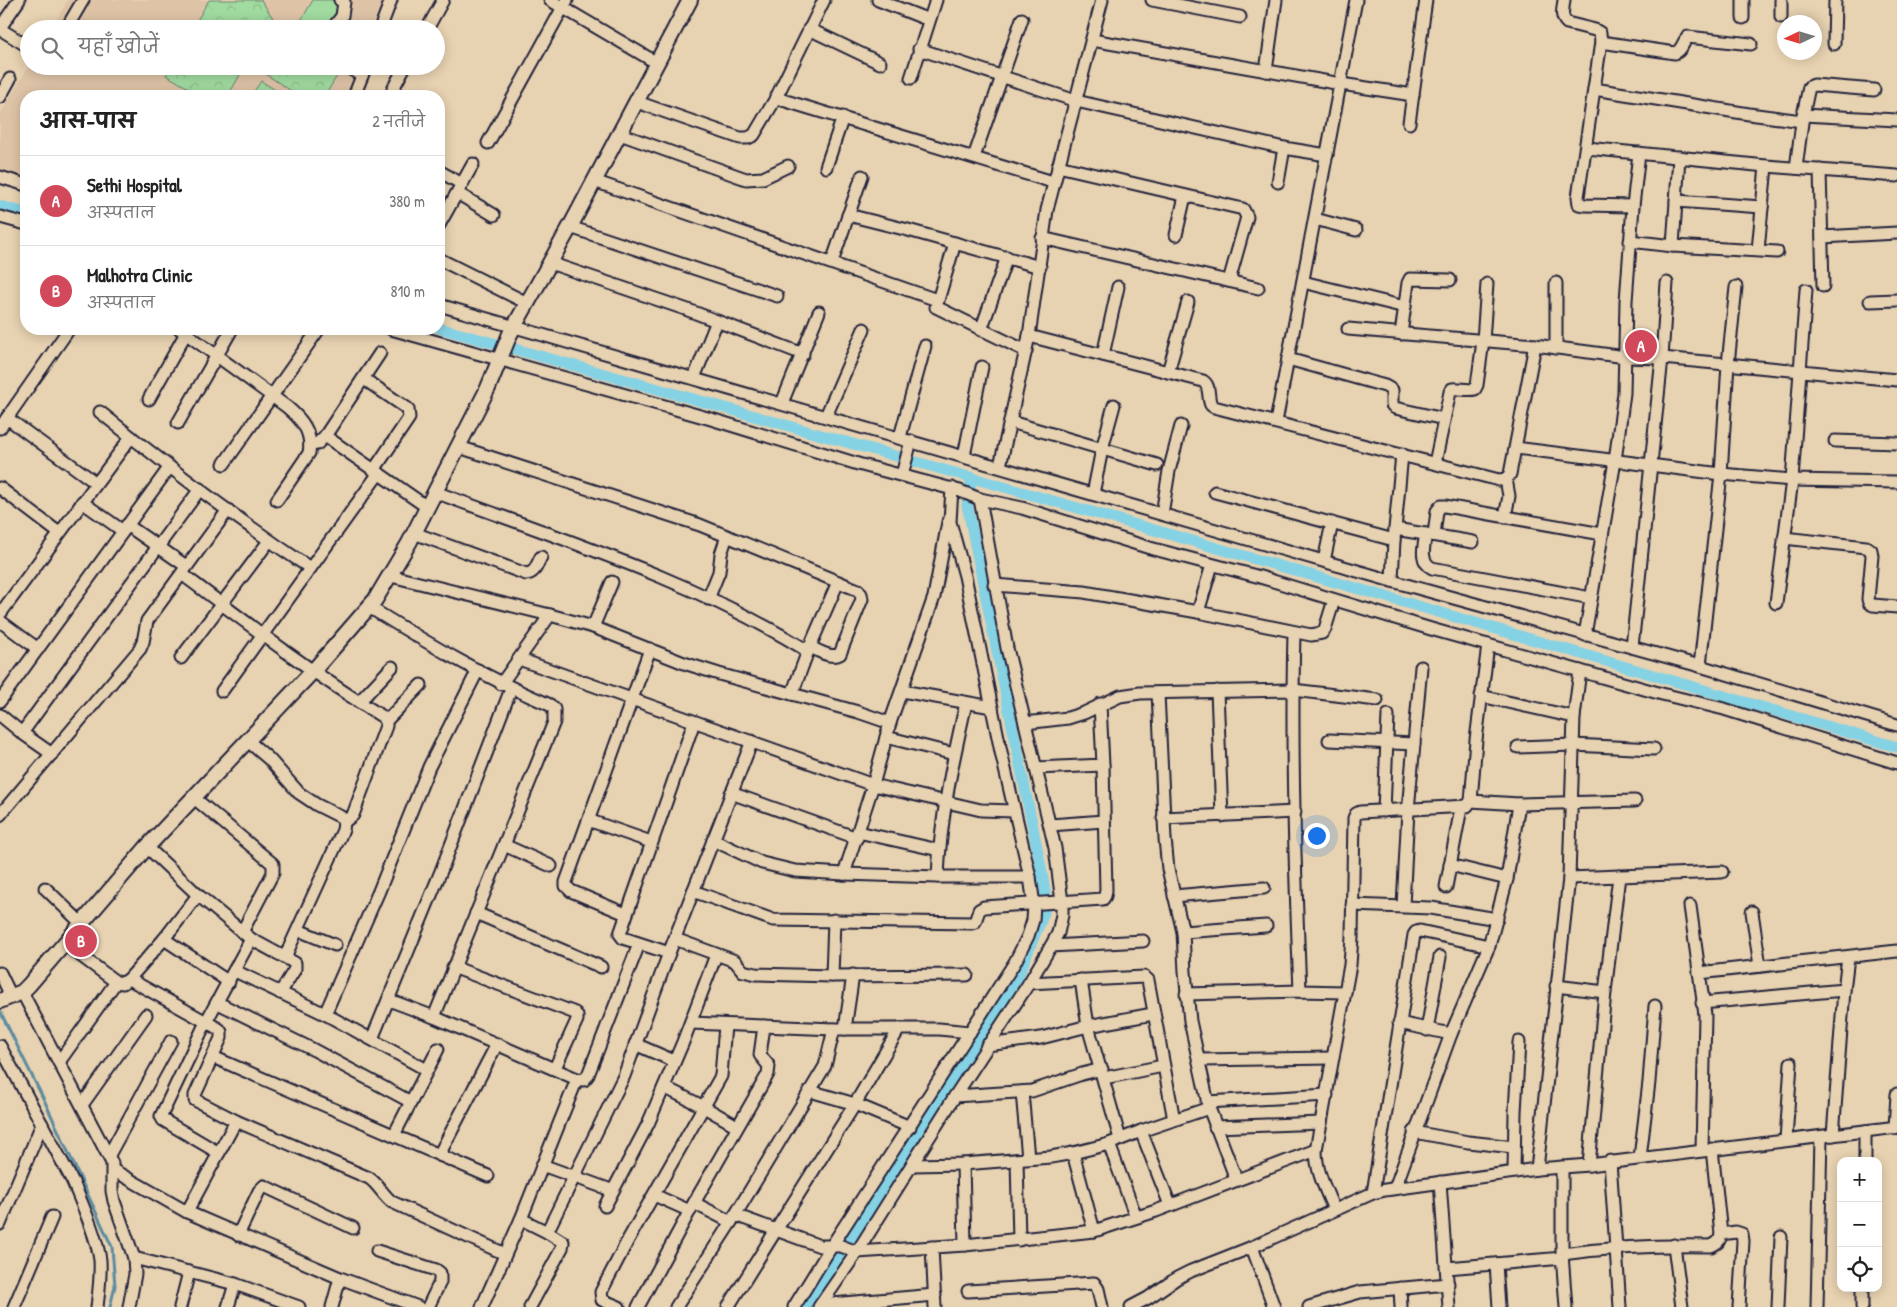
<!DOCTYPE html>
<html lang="hi">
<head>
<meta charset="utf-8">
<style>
  :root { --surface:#fff; --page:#f2f2f2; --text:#222; --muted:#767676; --line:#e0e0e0; --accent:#d1495b }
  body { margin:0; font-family:"Patrick Hand","Playpen Sans Deva",sans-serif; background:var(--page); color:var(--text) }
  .controls { position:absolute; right:15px; bottom:15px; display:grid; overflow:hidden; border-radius:10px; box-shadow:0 2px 12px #0003 }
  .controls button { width:45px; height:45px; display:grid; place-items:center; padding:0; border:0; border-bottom:1px solid var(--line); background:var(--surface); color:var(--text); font:25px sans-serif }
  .compass { position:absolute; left:1777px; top:15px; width:45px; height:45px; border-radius:50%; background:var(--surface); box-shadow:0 2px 12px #0003; rotate:266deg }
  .you { position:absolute; left:1316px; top:835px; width:18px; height:18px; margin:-12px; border:4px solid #fff; border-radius:50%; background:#1a73e8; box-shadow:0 0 0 8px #1a73e833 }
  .badge { display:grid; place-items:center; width:32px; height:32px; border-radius:50%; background:var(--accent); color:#fff; font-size:16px; font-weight:700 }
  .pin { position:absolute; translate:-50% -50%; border:2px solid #fff; box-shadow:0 1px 5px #0006 }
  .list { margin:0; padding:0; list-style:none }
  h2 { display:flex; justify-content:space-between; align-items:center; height:65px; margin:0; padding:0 20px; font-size:21px }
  h2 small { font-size:16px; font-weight:400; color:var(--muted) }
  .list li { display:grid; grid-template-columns:32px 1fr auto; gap:15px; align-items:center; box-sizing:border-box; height:90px; padding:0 20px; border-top:1px solid var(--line) }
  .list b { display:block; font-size:19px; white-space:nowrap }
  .list p { margin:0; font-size:16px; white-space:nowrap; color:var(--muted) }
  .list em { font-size:16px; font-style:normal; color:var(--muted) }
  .icon { flex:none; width:28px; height:28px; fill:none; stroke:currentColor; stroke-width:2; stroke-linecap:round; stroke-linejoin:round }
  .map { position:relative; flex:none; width:1897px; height:1307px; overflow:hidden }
  .search { position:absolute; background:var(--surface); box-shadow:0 2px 12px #0003; left:20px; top:20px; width:425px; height:55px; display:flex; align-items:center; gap:12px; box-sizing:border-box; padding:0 18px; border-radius:28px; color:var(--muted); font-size:19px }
  .panel { position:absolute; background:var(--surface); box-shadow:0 2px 12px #0003; left:20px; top:90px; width:425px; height:245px; border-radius:20px }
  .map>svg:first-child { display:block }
</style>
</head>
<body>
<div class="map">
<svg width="1897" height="1307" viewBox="0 0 1897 1307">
  <defs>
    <pattern id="forest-crowns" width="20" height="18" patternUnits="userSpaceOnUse" patternTransform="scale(1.25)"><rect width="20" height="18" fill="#a1dba0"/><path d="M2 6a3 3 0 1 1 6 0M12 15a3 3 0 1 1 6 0" fill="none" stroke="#8abc8b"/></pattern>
  </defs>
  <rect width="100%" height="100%" fill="#e7d2b1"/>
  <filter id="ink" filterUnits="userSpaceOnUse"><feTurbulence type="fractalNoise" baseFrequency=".02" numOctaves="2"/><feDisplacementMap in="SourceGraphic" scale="10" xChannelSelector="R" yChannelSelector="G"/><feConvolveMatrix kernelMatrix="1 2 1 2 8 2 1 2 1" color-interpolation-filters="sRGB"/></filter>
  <g filter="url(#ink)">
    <g fill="#dec3a7">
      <polygon points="68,0 398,0 387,29 51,29"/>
      <polygon points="29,66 374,66 363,96 26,96 26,182 0,174 0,114"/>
    </g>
    <g fill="url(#forest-crowns)" stroke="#627e6e">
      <polygon points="209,0 261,0 273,18 267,29 192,29"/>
      <polygon points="171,66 245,66 228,96 202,96 166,75"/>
      <polygon points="272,66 337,66 341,69 325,96 299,96 267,75"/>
      <polygon points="261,81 285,96 251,96"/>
    </g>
    <polygon fill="#a1dba0" stroke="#627e6e" points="313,0 333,0 341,5 326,29 296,29"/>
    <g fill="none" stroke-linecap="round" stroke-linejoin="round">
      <polyline stroke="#5d8ca0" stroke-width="3" points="0,1011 45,1102 112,1247 115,1286 110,1307"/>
      <g stroke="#85d2e4" stroke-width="11">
        <polyline points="0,206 26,213"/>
        <path d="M439 328C926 463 1412 603 1897 747"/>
        <polyline points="807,1307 1018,976 1044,913 1045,890 1040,862 967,505 972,477"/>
      </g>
      <defs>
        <g id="minor">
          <polyline points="550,0 657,63"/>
          <polyline points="878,0 929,20"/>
          <polyline points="1152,0 1240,17"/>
          <path d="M1564 0C1563 9 1560 17 1567 23L1595 30 1600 33 1601 42 1578 197 1579 204 1585 205 1633 206"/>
          <polyline points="1781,17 1781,0"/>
          <polyline points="1743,18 1743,0"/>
          <polyline points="0,28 19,0"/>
          <polyline points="0,29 29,47"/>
          <polyline points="66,29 83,0"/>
          <polyline points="332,29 342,16 344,2 340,0"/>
          <polyline points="380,29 391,0"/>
          <polyline points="427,29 443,0"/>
          <polyline points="809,29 880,63"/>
          <polyline points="1092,40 1341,84 1413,95"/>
          <path d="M1601 42 1675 53C1683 50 1682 42 1688 37L1751 44"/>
          <polyline points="1834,44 1835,0"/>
          <polyline points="919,49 1076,101 1284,148 1327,155"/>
          <polyline points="346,66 362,76"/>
          <polyline points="1266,71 1276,0"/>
          <polyline points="911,78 936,0"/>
          <polyline points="393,89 405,66"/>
          <polyline points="1594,89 1749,114 1802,121"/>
          <polyline points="354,96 366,66"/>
          <polyline points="0,97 10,79"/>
          <polyline points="776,98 1053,182"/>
          <polyline points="637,102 740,138 748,138 754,135 776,98 824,0"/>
          <polyline points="1803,115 1897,120"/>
          <polyline points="1409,123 1426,0"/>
          <polyline points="620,134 746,179 763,178 788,166"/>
          <polyline points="488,143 567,0"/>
          <polyline points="1587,148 1766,166 1897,176"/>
          <polyline points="974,157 1022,19"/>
          <polyline points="1058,166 1243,209 1247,217 1229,281"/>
          <polyline points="826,167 843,117"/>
          <polyline points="1796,168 1803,115 1809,87 1814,85 1874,90"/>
          <polyline points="1820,170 1823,286"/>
          <polyline points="439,171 462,184"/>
          <polyline points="0,177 26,185"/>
          <polyline points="594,181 937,300"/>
          <polyline points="1278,182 1284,148"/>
          <polyline points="457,193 494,215"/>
          <polyline points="1676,201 1762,207"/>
          <polyline points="848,215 908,230 1040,267"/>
          <polyline points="0,217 26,224"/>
          <polyline points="1315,219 1356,230"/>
          <polyline points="439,225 473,164"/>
          <polyline points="570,227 777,296"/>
          <polyline points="1176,235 1185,196"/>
          <polyline points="1822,237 1897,233"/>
          <polyline points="1042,238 1258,288"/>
          <polyline points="1630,241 1673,246 1777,252"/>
          <polyline points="955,243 936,307 1026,351"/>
          <polyline points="1673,246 1679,157"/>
          <polyline points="1758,250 1766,166"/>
          <polyline points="439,259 527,303"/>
          <polyline points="832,262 862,176"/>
          <polyline points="550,263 688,310 803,354"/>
          <polyline points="1303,282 1405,307"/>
          <polyline points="1870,301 1897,300"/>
          <polyline points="439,305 1392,581 1700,666 1897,725"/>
          <path d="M180 329 287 407C301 419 313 432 309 453L277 500"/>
          <polyline points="391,329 711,419 858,464 960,491 980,499 1022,508 1150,548 1260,577 1431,629 1662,694 1724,709 1897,763"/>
          <polyline points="1348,329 1535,345 1626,357 1662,358 1897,380"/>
          <polyline points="981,330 1007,257"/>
          <polyline points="1401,334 1408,283 1410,279 1450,280"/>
          <path d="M1029 336 1203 381C1211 386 1207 397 1211 405L1214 407 1499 480 1506 479 1510 474 1535 345"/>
          <polyline points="1556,348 1556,283"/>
          <polyline points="1103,355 1118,287"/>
          <polyline points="1288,359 1385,386 1392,390 1392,405 1395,408 1444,419"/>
          <polyline points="1168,372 1188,302"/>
          <polyline points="694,378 717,321"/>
          <polyline points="364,379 408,409 409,418 374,470"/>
          <polyline points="149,399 186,333"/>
          <polyline points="782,403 819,312"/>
          <path d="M100 412C168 467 238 520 310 568"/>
          <polyline points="826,416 864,329"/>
          <polyline points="7,418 96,483"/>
          <polyline points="1011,422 1157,465"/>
          <polyline points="1276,422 1356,0"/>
          <polyline points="178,423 232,329"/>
          <polyline points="0,428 69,329"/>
          <polyline points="325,436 427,507"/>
          <polyline points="900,437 925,346"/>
          <polyline points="1835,441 1897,443"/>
          <polyline points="310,445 317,444 325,436 380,353"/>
          <path d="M459 447 700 525 858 590 861 594 862 599 840 654C831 659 819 651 810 647"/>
          <polyline points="1516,448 1721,474 1792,480 1897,482"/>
          <polyline points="964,456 982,367"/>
          <path d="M1435 463 1450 392 1452 389C1460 388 1468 391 1475 389L1477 385 1483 341 1487 284"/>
          <polyline points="224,464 319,329"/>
          <polyline points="1000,466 1029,336 1047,210 1102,0"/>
          <polyline points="902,475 911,441"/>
          <polyline points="0,488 59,533"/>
          <path d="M435 492C561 539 693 580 808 651"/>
          <polyline points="1215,492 1394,540"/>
          <polyline points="1093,494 1102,449 1114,405"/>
          <polyline points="82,502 123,531"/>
          <polyline points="1162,514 1169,471 1181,426"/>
          <polyline points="1505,517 1509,496 1506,479"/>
          <polyline points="127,525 186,566"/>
          <polyline points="1395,529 1473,542"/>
          <path d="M414 533 526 574C535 574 537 564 541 557"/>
          <path d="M1426 534C1424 546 1419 561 1432 568L1591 598"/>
          <polyline points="1434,535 1437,511 1441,506 1445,506 1602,534"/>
          <polyline points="1784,538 1866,547 1871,550 1872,556 1868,599 1869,603 1873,605 1897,607"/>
          <polyline points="1324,561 1332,523"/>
          <path d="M182 574C248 624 313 674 383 717L386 721V726L353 815 344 822"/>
          <polyline points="391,576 550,615 593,627 684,663 719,674 858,712 890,723"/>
          <polyline points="1392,581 1394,540 1402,454"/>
          <polyline points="994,585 1084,592 1198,612 1311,635 1322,633 1325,629 1334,600"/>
          <polyline points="708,599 719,572 721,554 727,536"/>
          <polyline points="1776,603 1792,480 1806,290"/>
          <path d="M369 607C427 643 486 678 550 705L554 709V722L434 1017"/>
          <polyline points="1198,612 1212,565"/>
          <polyline points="0,614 131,437"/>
          <polyline points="0,621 38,649"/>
          <polyline points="593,627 612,582"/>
          <path d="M1294 633C1291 752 1295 871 1300 991"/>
          <polyline points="1585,635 1615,461 1624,393 1626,301 1633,206 1639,153"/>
          <polyline points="1632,647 1662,358 1667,283"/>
          <polyline points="181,658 269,541"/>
          <polyline points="519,659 873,785 981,810 1014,811"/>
          <polyline points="1700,666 1721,474 1728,364 1736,287"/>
          <polyline points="501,684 550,615"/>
          <polyline points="222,691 379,473"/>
          <polyline points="902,691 992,707"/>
          <polyline points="1217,691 1222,816"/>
          <polyline points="1158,693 1165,839 1168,869 1183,932 1185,972 1190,1021 1209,1108 1236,1179"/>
          <polyline points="792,694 808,651 838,582"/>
          <polyline points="1481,696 1574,717"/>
          <polyline points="0,701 169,468"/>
          <polyline points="359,702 392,667"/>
          <polyline points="0,715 22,733 52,754"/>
          <polyline points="386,721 421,685"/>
          <polyline points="1025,723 1068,718 1084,713 1120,696 1140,693 1293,690 1377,700"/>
          <polyline points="22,733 200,489"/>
          <polyline points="886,737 954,754"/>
          <polyline points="1329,740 1414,744"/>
          <polyline points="248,741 269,759 299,793 317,805 341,817 344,822 343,830 285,957"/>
          <polyline points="1518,747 1573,745 1654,749"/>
          <polyline points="1037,768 1103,765 1100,704"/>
          <polyline points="731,793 857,838"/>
          <polyline points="193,797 273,864 273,873 242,932"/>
          <polyline points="1471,801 1519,804 1635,801"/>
          <polyline points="1384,811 1388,715"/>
          <polyline points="0,815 140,649 143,642 147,621 228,510"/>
          <polyline points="1163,818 1295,812"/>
          <polyline points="588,820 651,842"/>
          <polyline points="1050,825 1104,821"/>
          <polyline points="858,832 939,850"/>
          <polyline points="713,840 762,863 795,871 844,874 938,877 1030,877"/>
          <polyline points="504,845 551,866"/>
          <polyline points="147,847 198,895 251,939 295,963 295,969 280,993"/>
          <polyline points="1450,865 1507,879"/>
          <polyline points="844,874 873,785 890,723 934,597 948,522"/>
          <path d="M938 877C940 819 953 760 966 703"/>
          <polyline points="1569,878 1722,872"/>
          <polyline points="1446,887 1461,808"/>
          <polyline points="45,888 81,923"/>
          <polyline points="693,891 773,920 972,923 975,922 979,910 984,907 1103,899 1105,896 1106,890 1103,765"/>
          <polyline points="1174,896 1264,888"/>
          <polyline points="1352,905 1431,908 1497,919"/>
          <polyline points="1403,906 1408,810 1421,667"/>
          <polyline points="1690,906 1705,1015 1702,1150"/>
          <polyline points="1752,912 1760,966"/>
          <polyline points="476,913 601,967"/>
          <polyline points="626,914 571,891 566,886 566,882 650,649"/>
          <polyline points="298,930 335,945"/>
          <polyline points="1183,932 1266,926"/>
          <polyline points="164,939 229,982"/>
          <polyline points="675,939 735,961 743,971 756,974 832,976 967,975"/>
          <path d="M65 944 116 982 123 983 129 979 219 1029 221 1032V1038L195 1095V1100L236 1121 369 1178C378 1184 383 1195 392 1202L505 1254"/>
          <polyline points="1051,946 1143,941"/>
          <polyline points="669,953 623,938 620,934 694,722"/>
          <polyline points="453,967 575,1013 577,1016 577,1020 555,1068"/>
          <polyline points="235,971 325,1014 427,1070"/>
          <polyline points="0,973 11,996"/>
          <polyline points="1699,973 1897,951"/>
          <polyline points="832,976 834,920"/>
          <polyline points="129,979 164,939 198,895"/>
          <polyline points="1081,980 1088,1026 1120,1139"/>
          <polyline points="1029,983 1144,977 1148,980 1174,1120"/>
          <polyline points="1556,986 1605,992"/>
          <polyline points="22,992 112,1163 112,1191 114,1201 134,1258 135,1274 129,1307"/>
          <polyline points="1186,994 1300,991 1345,992"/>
          <polyline points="389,1000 434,1017 577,1079 584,1080 588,1075 639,944"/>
          <polyline points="218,1003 314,1050 411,1102"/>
          <polyline points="1702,1003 1844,990"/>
          <polyline points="325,1014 379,891 429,767 478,670"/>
          <polyline points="691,1023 834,1029 939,1029 970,1032"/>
          <polyline points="1399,1023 1451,1034"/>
          <polyline points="845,1029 853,975"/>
          <polyline points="1427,1030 1440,957"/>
          <polyline points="372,1039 441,871 511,689"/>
          <polyline points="635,1044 674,1061"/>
          <polyline points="987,1045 1041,1038 1088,1026 1153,1014"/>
          <path d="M0 1046 73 1182C82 1204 97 1237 100 1260 101 1276 99 1291 97 1307"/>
          <polyline points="213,1057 488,1176"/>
          <polyline points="1199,1060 1333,1058"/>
          <polyline points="59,1062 116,982"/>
          <polyline points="1104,1078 1163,1066"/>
          <polyline points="664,1087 704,1107 737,1126"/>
          <polyline points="810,1091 855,1104 910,1127"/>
          <polyline points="1022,1092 1028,1158"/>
          <polyline points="955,1096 1032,1091 1082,1074 1102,1069"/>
          <polyline points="1207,1102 1327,1095"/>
          <polyline points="82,1105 146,1015"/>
          <polyline points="1215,1127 1321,1123"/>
          <polyline points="1895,1128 1897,1094"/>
          <polyline points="1141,1131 1170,1205"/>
          <polyline points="1414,1132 1468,1142 1514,1147"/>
          <polyline points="394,1135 438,1049"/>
          <polyline points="1833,1135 1844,990 1848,957"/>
          <polyline points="1786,1140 1791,1063"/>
          <polyline points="1109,1144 1136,1217"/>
          <polyline points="219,1153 163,1120 161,1116 206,1022 251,939"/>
          <polyline points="1073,1153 1094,1231"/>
          <polyline points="109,1155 171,1041"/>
          <polyline points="439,1155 497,1044"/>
          <polyline points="1640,1158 1649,1082 1655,1006"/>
          <polyline points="1017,1160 1019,1240"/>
          <polyline points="1610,1161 1620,1307"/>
          <polyline points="1865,1161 1865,1131"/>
          <polyline points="963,1164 965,1245"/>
          <polyline points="542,1165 611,1190"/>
          <polyline points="913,1165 963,1164 1051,1157 1073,1153 1109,1144 1141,1131 1209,1108"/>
          <polyline points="1589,1165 1605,992 1619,876"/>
          <polyline points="1562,1167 1562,1254 1566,1307"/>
          <polyline points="1537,1169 1569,878 1574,717 1580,671"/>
          <polyline points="113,1170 187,1212 340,1278 418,1307"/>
          <polyline points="1514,1172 1515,1112 1519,1042"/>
          <polyline points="1440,1182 1449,1307"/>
          <polyline points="1395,1188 1451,1034 1489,946 1507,879 1519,804"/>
          <polyline points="1373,1193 1414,935 1416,932 1420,931 1489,946"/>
          <polyline points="654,1195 690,1211"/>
          <polyline points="694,1203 731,1222"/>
          <polyline points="605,1206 648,1124 683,1042 716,955"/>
          <path d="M1334 1210C1326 1190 1316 1172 1316 1150L1350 965 1352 937 1354 818 1356 814 1360 812 1467 806 1471 801 1476 740 1488 645"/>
          <polyline points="187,1212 236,1121"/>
          <polyline points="735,1215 820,1246 841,1246 857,1252 965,1245 1094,1231 1156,1211 1316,1150"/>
          <polyline points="521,1219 547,1232 563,1242 562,1248 530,1307"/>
          <polyline points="0,1224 42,1124"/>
          <polyline points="547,1232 624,1076 669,953 752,741"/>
          <polyline points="1721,1234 1736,1232 1742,1234 1743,1241 1739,1307"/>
          <polyline points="238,1235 259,1191 264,1186 353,1228"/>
          <polyline points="1674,1245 1682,1307"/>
          <polyline points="932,1247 935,1307"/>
          <polyline points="1252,1247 1274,1307"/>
          <polyline points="377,1251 436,1270 440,1273 440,1282 428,1307"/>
          <path d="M1562 1254C1614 1247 1659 1245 1711 1246 1718 1243 1720 1241 1721 1234L1712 1149"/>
          <polyline points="134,1258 235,1284 299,1307"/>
          <polyline points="1496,1264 1499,1307"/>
          <polyline points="1447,1268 1563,1258"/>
          <polyline points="1400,1288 1401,1307"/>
          <polyline points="968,1291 1094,1283 1098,1289 1102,1307"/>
          <polyline points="821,1305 935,1295"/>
          <polyline points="14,1307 52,1217"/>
          <polyline points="180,1307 189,1272"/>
          <polyline points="228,1307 235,1284"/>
          <polyline points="332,1307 340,1278"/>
          <polyline points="482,1307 521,1219 577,1079"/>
          <polyline points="619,1307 602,1300 601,1292 628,1240 721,1076 725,1025"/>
          <polyline points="638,1307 694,1203 768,1074 769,1066 760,1055 764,1026"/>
          <polyline points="676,1307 731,1222 825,1066 834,1029"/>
          <polyline points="728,1307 855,1104 899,1029"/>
          <polyline points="794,1307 831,1247 1015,962 1028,936 1033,920 1034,905 1030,877 1001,752 965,576 950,522 952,488"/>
          <polyline points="819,1307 857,1252 955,1096 1029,983 1051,946 1058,933 1062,915 1062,902 1055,848 1007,648 980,499"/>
          <polyline points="1131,1307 1148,1298 1177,1278 1191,1271 1252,1247 1373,1193 1385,1190 1537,1169 1589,1165 1897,1127"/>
          <polyline points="1309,1307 1360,1292 1448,1284"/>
          <polyline points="1778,1307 1781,1237"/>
          <polyline points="1817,1307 1821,1137"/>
          <polyline points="1862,1307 1862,1288"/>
        </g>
        <polyline id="tertiary" points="0,1001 22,992 29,985 147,847 314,670 375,600 409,543 488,388 510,334 570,227 690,0"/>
      </defs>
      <use href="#minor" stroke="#22223b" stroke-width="15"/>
      <use href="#tertiary" stroke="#22223b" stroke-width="18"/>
      <use href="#minor" stroke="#e7d2b1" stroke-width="11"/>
      <use href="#tertiary" stroke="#e7d2b1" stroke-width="14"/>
    </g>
  </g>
</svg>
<div class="controls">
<button>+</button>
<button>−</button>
<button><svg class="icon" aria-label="locate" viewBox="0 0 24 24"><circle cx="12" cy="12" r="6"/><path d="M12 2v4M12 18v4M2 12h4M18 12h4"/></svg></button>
</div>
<svg class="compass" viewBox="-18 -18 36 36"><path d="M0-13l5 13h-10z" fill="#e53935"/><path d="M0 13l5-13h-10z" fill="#767676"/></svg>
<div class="you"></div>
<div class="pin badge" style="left:1641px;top:346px">A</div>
<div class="pin badge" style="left:81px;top:941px">B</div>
<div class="search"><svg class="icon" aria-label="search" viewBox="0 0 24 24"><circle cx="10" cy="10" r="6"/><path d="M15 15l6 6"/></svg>यहाँ खोजें</div>
<section class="panel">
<h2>आस-पास<small>2 नतीजे</small></h2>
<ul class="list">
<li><span class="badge">A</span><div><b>Sethi Hospital</b><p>अस्पताल</p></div><em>380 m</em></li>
<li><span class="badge">B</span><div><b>Malhotra Clinic</b><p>अस्पताल</p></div><em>810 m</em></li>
</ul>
</section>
</div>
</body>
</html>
